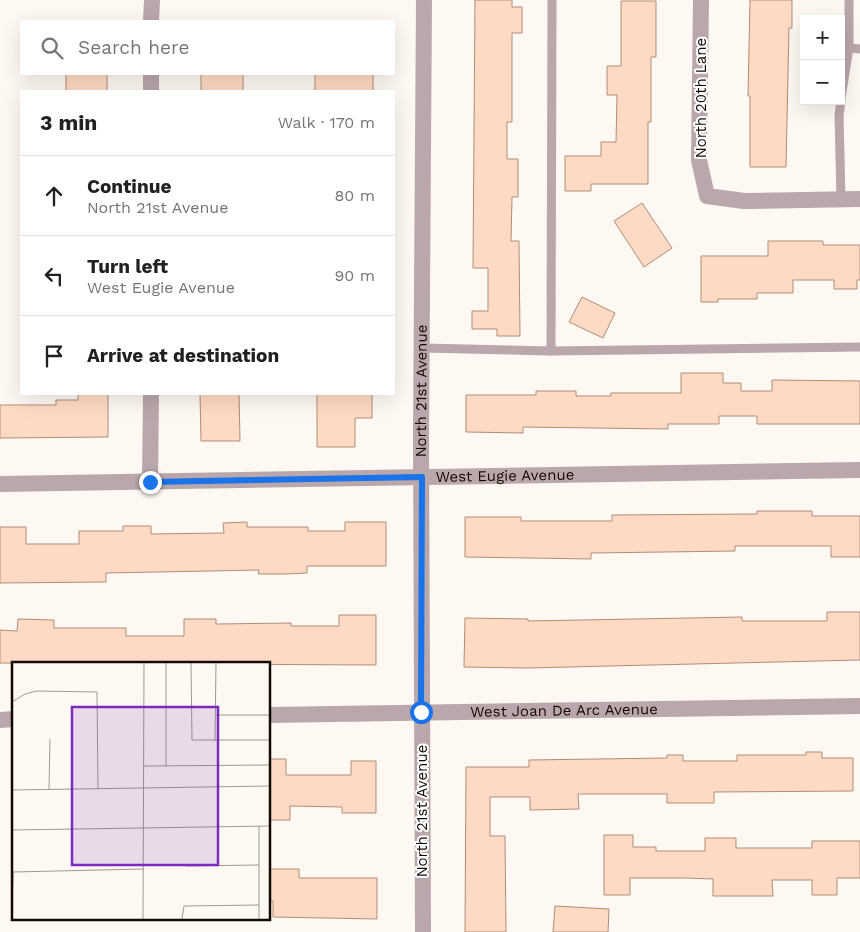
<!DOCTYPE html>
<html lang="en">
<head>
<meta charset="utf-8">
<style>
  :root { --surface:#fff; --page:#f6f6f6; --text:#202124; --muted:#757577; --line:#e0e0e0 }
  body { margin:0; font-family:"Work Sans",sans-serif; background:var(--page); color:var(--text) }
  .controls { position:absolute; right:15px; top:15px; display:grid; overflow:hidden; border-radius:0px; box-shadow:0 5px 20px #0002 }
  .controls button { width:45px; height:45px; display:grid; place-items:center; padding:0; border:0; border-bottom:1px solid var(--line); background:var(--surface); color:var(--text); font:25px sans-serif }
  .stop { position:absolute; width:15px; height:15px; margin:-11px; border:4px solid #1a73e8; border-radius:50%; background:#fff }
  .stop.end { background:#1a73e8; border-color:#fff; box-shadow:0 1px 5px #0008 }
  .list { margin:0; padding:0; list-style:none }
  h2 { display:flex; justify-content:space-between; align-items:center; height:65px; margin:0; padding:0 20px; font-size:21px }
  h2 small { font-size:16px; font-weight:400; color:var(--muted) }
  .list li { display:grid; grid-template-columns:32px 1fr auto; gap:15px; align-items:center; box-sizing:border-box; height:80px; padding:0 20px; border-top:1px solid var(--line) }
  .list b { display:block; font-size:19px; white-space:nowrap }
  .list p { margin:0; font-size:16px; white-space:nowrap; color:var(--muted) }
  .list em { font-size:16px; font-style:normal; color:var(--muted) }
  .icon { flex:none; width:28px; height:28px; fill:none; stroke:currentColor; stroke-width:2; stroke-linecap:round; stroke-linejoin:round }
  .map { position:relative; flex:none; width:860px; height:932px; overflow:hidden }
  .search { position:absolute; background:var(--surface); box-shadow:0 5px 20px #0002; left:20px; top:20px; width:375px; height:55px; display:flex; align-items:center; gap:12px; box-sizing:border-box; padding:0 18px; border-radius:0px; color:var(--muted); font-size:19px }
  .panel { position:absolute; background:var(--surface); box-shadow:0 5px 20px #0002; left:20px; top:90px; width:375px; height:305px; border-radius:0px }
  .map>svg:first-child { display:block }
</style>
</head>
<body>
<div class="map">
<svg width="860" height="932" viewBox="0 0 860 932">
  <rect width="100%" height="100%" fill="#fdf8f1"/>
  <g fill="#fedac4" stroke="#af8d79">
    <polygon points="475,0 512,0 512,7 522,7 522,33 512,33 512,122 507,122 507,159 518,159 518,197 512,197 511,241 519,241 520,336 497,336 497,329 472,329 472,311 488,311 488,268 473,268"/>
    <polygon points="750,0 792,0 792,28 789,28 786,167 750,167 750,96 748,96"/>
    <polygon points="621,1 656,1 656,57 651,57 651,122 648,122 648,184 591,184 591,191 565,191 565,156 601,156 601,142 616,142 617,95 607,95 607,66 621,66"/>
    <rect x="66" y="74" width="41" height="17"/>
    <rect x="201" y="74" width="42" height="17"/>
    <rect x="315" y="74" width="58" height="17"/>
    <polygon points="642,203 672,248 644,267 614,221"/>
    <polygon points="768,241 823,241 823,245 860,245 860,280 857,280 857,289 834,289 834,280 793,280 793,293 757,293 757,299 718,299 718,302 701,302 701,256 768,256"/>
    <polygon points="582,297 615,313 603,338 569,322"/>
    <polygon points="681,373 723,373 723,383 741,383 741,391 772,391 772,380 860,381 860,424 757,424 757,416 719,416 719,424 668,424 668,429 523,427 523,433 466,432 466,395 536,395 536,391 576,391 576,396 611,396 611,393 681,393"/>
    <polygon points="78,394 108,394 108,437 0,438 0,405 56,405 56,400 78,400"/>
    <polygon points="200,394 239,394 240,441 201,441"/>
    <polygon points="317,394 372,394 372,418 355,418 355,447 317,447"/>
    <polygon points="757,511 812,511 812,516 860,516 860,557 831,557 831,546 735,546 735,551 591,553 591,559 465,557 465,517 521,517 521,521 612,521 612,515 757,514"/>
    <polygon points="247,522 247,527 308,527 308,531 345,531 345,522 386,522 386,566 307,566 307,573 285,574 258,574 259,570 106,573 106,582 0,583 0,527 26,527 26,544 79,544 79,531 123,531 123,526 151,526 151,534 224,533 223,523"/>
    <polygon points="827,612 860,612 860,660 527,668 464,667 465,618 528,619 528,621 742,617 742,621 827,621"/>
    <polygon points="339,615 376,615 376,665 0,663 0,630 17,631 18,619 54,620 54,628 126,628 126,636 184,636 184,619 216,619 216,624 291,623 291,626 339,626"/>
    <polygon points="806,752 822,752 822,758 853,758 853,791 714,792 714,803 667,803 667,794 578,794 579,809 530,810 530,797 490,797 490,836 505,836 506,932 465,932 466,767 529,767 529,760 667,758 667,755 683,755 683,761 737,761 737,755 806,755"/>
    <polygon points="269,759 286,759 286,775 351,775 351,761 376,761 376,813 342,813 342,807 290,806 290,820 269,820"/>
    <polygon points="604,835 633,835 633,847 656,847 656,851 705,851 705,838 736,838 736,848 812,848 812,841 860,841 860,878 837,878 837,895 812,895 812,880 772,880 773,896 713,896 713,879 685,878 630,878 630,895 604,895"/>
    <polygon points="269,869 299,869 299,878 377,878 377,919 273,917 273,901 269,901"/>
    <polygon points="555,906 609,909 608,932 553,932"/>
  </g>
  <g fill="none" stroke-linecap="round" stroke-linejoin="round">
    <g stroke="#baa7ab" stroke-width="9">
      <polyline points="849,48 860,49"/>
      <polyline points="841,98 849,48 849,0"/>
      <polyline points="841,101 839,115 841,200"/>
      <polyline points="422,348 551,351 860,347"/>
      <polyline points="551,351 552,0"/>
    </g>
    <g stroke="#baa7ab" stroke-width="16">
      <polyline points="701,0 699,160 707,196 744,201 860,199"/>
      <polyline points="151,21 152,0"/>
      <polyline points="151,91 151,74"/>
      <polyline points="150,482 151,394"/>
      <path id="s1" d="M0 484 860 470"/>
      <path id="s2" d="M269 715 860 706"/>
      <polyline points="0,720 14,719"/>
      <path id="s3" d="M423 932 421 438 424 0"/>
    </g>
  </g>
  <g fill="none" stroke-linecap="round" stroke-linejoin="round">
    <polyline stroke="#1a73e8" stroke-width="6" points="150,482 422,477 421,712"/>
  </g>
  <g text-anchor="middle" stroke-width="4" stroke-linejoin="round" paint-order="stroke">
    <g font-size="15" fill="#120a02" stroke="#fff">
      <text transform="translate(701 98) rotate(-90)" y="5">North 20th Lane</text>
      <text dy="5" stroke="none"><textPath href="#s3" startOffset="541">North 21st Avenue</textPath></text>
      <text dy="5" stroke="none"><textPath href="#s1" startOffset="505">West Eugie Avenue</textPath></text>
      <text dy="5" stroke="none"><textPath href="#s2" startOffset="295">West Joan De Arc Avenue</textPath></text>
      <text transform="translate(422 811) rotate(-90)" y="5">North 21st Avenue</text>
    </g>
  </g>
  <g transform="translate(12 662)">
    <rect width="258" height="258" fill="#fdf8f1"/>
    <path fill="none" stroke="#9f9991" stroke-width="1" d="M179 0 180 78H258M0 40 13 32 25 29 85 30 86 127M204 53H258M203 79 204 0M132 104 258 103M154 104V0M37 127 38 77M0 128 258 124M247 164V257M0 168 258 164M174 204 247 203M0 257 1 210 132 207M131 257 132 0M170 257 172 244 247 243"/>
    <path fill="#7b2cbf" fill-opacity="0.15" stroke="#7b2cbf" stroke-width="2.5" d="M60 45H206V203H60Z"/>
    <rect width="258" height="258" fill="none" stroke="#120a02" stroke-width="2.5"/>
  </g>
</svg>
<div class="controls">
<button>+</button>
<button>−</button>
</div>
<div class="stop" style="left:421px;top:712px"></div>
<div class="stop end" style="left:150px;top:482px"></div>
<div class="search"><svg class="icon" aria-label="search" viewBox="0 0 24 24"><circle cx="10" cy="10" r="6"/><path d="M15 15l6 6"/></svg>Search here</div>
<section class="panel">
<h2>3 min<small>Walk · 170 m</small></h2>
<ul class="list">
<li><svg class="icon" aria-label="ahead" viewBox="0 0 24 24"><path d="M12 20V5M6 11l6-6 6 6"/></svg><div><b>Continue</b><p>North 21st Avenue</p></div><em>80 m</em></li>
<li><svg class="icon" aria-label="left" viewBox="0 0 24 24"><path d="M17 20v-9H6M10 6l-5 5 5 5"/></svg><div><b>Turn left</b><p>West Eugie Avenue</p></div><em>90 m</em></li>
<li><svg class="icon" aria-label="arrive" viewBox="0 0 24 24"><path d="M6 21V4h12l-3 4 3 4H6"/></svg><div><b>Arrive at destination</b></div></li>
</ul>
</section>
</div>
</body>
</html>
